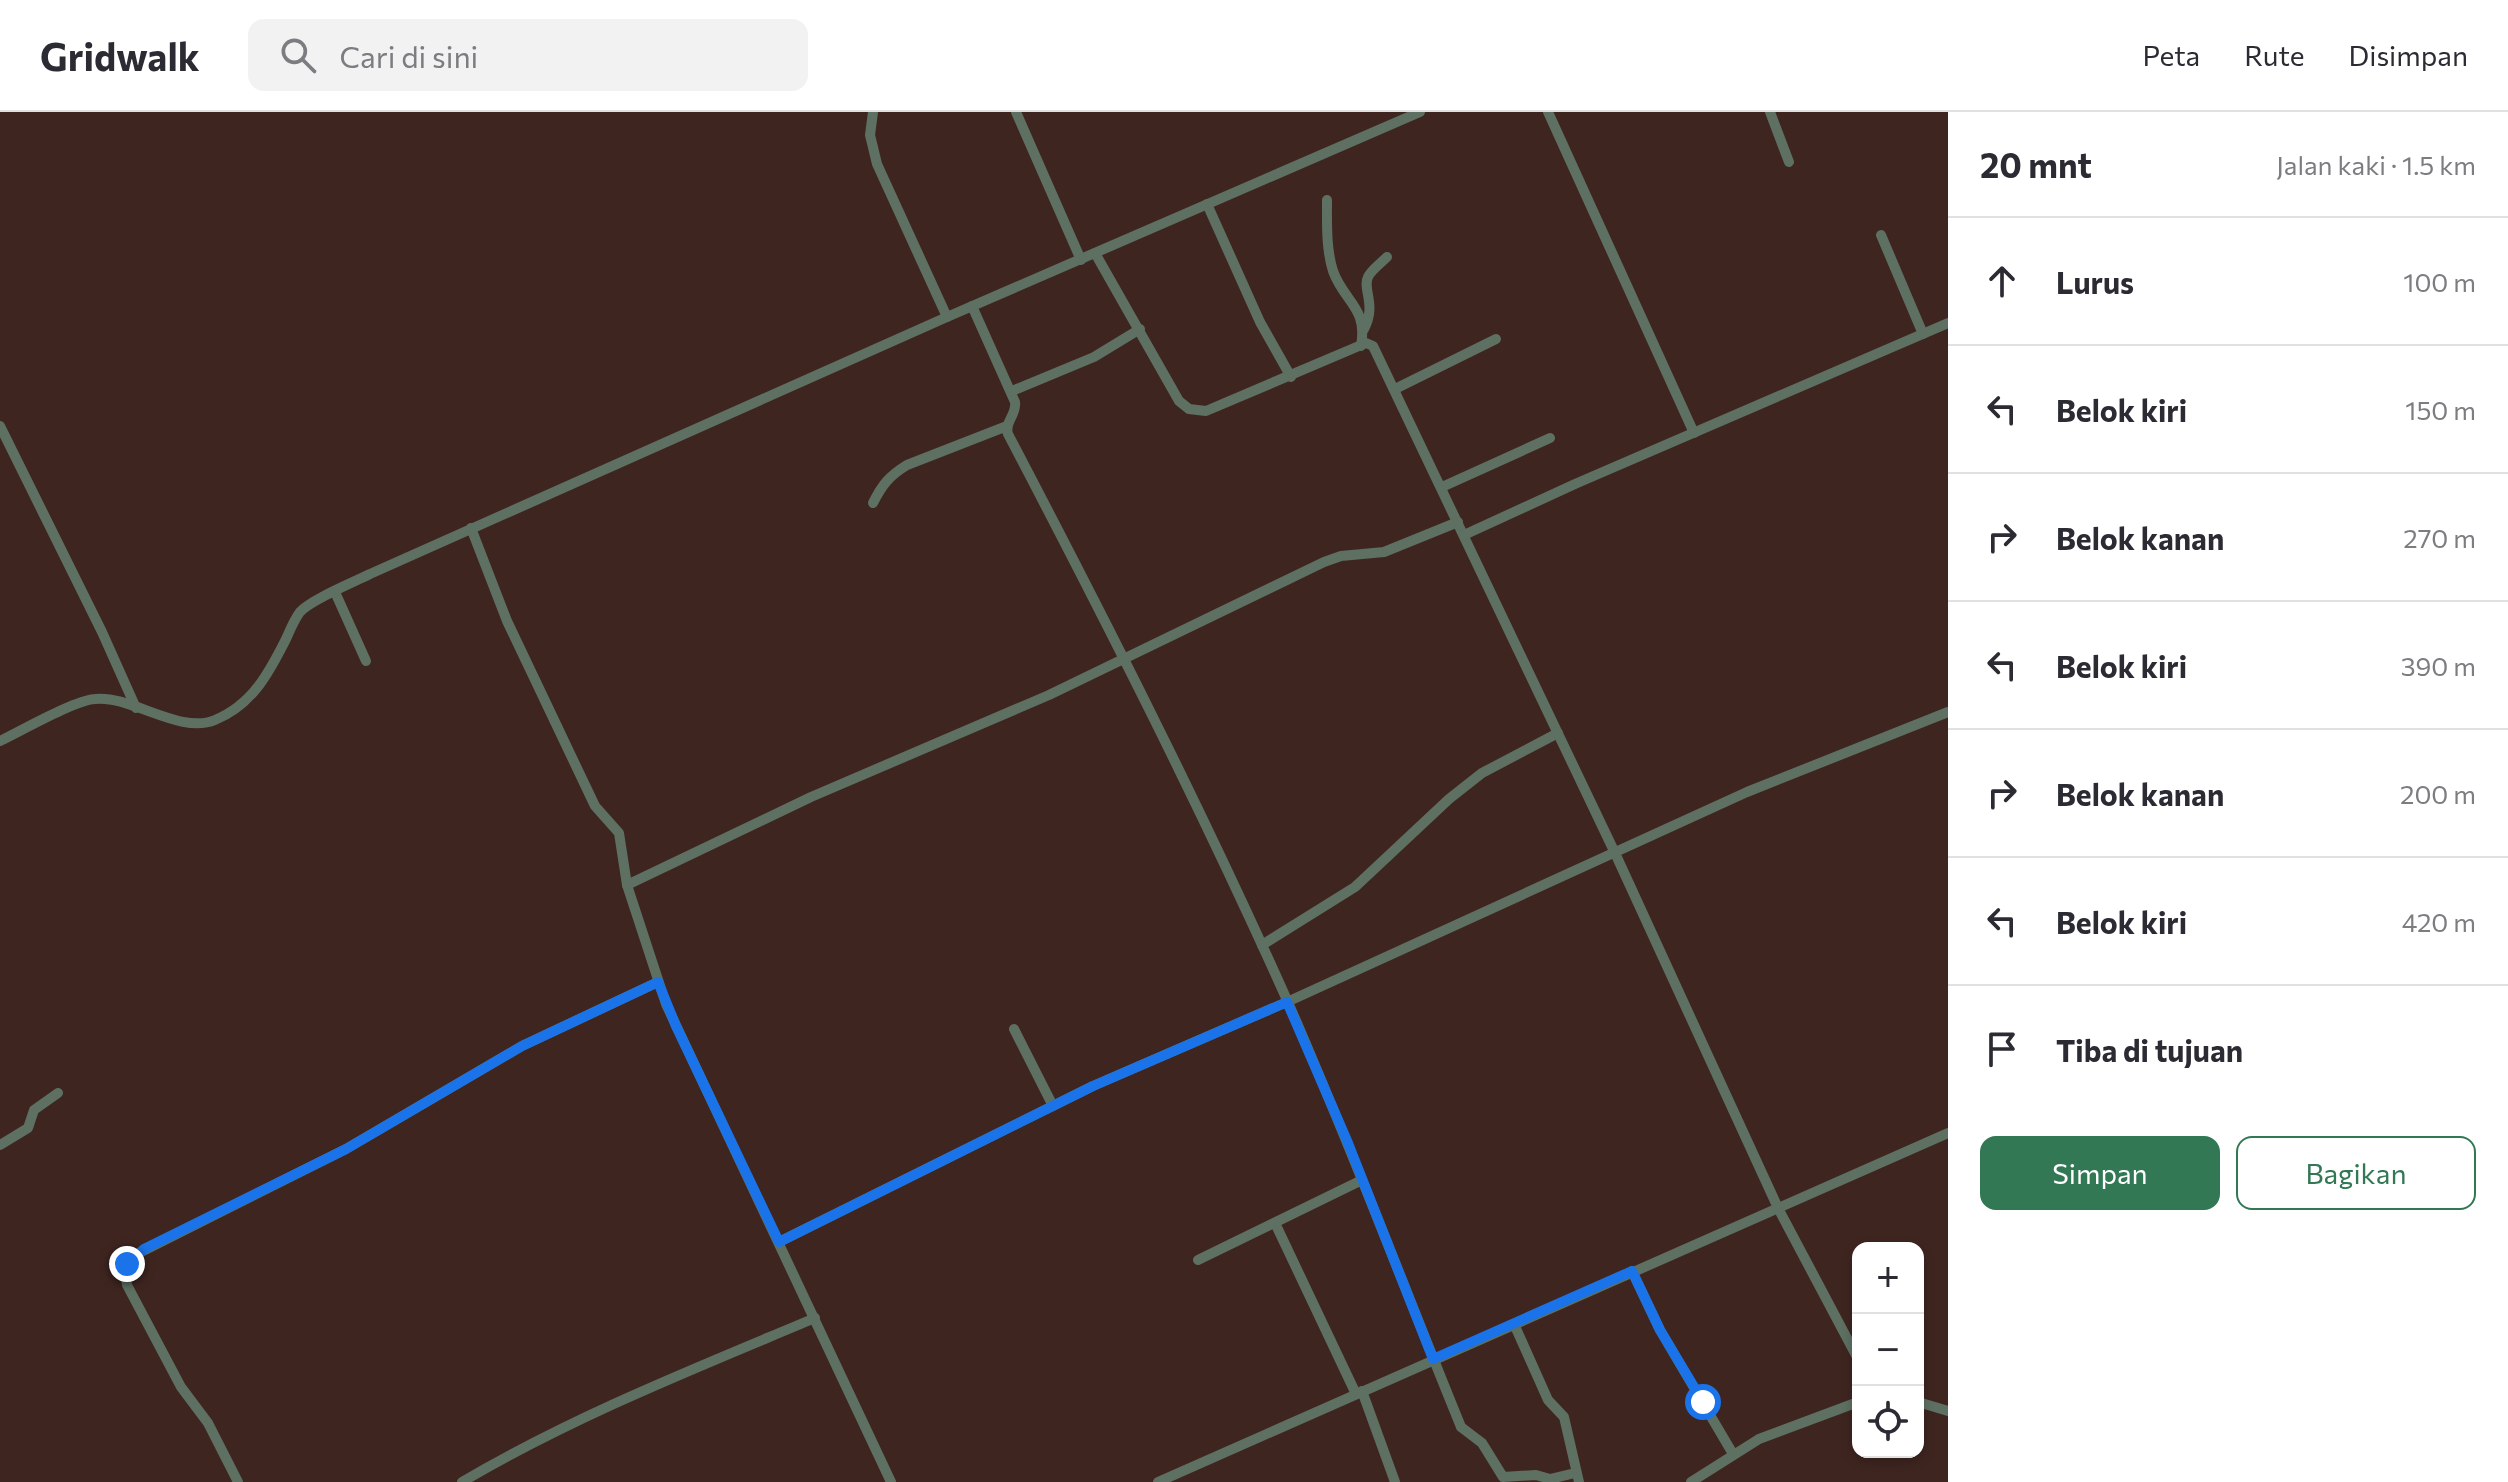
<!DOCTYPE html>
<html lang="id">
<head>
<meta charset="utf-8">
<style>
  :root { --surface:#fff; --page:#f2f2f3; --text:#2b2b33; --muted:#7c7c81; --line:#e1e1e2; --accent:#327855 }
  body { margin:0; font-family:Commissioner,sans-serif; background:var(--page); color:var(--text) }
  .controls { position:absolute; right:24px; bottom:24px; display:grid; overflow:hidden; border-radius:16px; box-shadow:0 4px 12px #0003 }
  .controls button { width:72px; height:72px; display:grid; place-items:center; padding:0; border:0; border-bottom:2px solid var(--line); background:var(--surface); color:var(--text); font:40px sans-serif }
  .stop { position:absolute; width:24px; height:24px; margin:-18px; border:6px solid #1a73e8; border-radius:50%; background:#fff }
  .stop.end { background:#1a73e8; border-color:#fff; box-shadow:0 2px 8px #0008 }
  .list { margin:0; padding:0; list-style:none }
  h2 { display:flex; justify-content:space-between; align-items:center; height:104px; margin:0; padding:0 32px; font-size:34px }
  h2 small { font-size:26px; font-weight:400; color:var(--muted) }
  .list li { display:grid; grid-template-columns:52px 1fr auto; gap:24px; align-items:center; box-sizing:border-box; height:128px; padding:0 32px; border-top:2px solid var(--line) }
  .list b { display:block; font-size:30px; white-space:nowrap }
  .list em { font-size:26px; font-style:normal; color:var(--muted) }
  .actions { display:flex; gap:16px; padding:24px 32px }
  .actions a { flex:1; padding:18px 0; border:2px solid var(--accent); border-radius:16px; text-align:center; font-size:28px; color:var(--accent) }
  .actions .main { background:var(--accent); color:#fff }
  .icon { flex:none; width:44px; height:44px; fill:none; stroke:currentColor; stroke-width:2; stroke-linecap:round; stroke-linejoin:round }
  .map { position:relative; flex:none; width:1948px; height:1370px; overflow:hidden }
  header { display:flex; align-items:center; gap:48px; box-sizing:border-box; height:112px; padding:0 40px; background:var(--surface); border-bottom:2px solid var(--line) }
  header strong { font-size:38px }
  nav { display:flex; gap:44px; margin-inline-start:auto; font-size:28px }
  .search { width:560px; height:72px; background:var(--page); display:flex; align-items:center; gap:20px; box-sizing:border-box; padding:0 28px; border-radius:16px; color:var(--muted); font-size:30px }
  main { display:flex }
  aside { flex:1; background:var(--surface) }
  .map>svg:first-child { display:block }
</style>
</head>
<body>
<header>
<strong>Gridwalk</strong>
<div class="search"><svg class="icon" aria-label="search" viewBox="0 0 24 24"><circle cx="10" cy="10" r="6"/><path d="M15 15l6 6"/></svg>Cari di sini</div>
<nav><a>Peta</a><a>Rute</a><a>Disimpan</a></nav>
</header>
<main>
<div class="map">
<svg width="1948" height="1370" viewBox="0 0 1948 1370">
  <rect width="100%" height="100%" fill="#3e2520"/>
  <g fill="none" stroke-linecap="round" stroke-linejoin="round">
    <g stroke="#5d7062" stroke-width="10">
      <polyline points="873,0 870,23 877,52 947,205"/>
      <polyline points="1016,0 1081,148"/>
      <polyline points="1548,0 1694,321"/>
      <polyline points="1770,0 1789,50"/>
      <path d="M1327 88C1327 111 1326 137 1333 159 1344 190 1368 195 1361 234"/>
      <polyline points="1207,92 1260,210 1291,265"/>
      <polyline points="1881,123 1923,222"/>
      <polyline points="1095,141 1179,289 1189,297 1206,299 1366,231 1373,234 1615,741 1778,1096 1858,1247"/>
      <path d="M972 194 1015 290C1017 303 1004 310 1008 322 1106 509 1201 696 1287 888 1349 1029 1403 1173 1461 1315L1482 1331 1503 1365 1536 1363 1550 1367 1575 1361"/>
      <path d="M1364 217C1377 193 1362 177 1368 165 1371 158 1381 151 1387 145"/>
      <polyline points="1395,277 1496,227"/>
      <polyline points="1012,279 1094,245 1140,217"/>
      <polyline points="0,314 102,520 136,596"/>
      <polyline points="1442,375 1550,326"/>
      <path d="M873 391C882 373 889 364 907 353L1007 314"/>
      <polyline points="471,416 507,509 595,694 619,721 627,773 666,892 891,1370"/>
      <polyline points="1464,423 1575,372 1948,211"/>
      <polyline points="335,480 366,549"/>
      <path d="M0 629C21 619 75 588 95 587 131 583 180 623 215 608 252 593 269 561 286 527 290 518 294 508 300 500 310 488 354 470 370 462L947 205 1420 0"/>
      <polyline points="627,773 811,685 1049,583 1324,450 1341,444 1384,440 1458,410"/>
      <polyline points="1262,833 1355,775 1449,687 1482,661 1558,621"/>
      <polyline points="1014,917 1053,994"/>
      <polyline points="0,1033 28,1016 34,998 58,981"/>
      <polyline points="1275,1111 1356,1282"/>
      <polyline points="779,1130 1093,974 1287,890 1747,680 1948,600"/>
      <polyline points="1198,1148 1362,1068"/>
      <polyline points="1632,1159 1660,1218 1733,1342"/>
      <polyline points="1514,1212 1548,1288 1564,1305 1579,1370"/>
      <polyline points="1362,1279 1395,1370"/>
      <polyline points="1918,1290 1948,1299"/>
      <polyline points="238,1370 208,1311 181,1275 127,1173 125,1161 133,1144 346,1037 522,934 658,870"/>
      <path d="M462 1370C574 1304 696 1256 815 1206"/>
      <polyline points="1158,1370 1948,1021"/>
      <polyline points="1691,1370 1759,1327 1858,1290"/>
    </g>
  </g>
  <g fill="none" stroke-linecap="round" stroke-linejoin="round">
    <polyline stroke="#1a73e8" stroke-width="10" points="127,1152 144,1137 346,1037 522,934 658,870 676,914 779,1130 1093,974 1287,890 1348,1031 1433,1247 1632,1159 1660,1218 1703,1290"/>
  </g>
</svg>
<div class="controls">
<button>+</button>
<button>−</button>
<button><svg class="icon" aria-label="locate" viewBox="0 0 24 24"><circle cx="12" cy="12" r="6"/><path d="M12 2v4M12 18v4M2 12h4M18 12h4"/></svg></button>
</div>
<div class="stop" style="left:1703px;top:1290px"></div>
<div class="stop end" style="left:127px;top:1152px"></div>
</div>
<aside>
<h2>20 mnt<small>Jalan kaki · 1.5 km</small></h2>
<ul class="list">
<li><svg class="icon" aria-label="ahead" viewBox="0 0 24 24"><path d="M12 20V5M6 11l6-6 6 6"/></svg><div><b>Lurus</b></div><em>100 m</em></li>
<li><svg class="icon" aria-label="left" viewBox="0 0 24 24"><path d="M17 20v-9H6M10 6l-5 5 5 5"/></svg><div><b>Belok kiri</b></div><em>150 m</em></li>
<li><svg class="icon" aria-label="right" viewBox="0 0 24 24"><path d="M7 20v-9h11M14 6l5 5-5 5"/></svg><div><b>Belok kanan</b></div><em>270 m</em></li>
<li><svg class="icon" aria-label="left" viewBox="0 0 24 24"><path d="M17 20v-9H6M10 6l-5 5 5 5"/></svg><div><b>Belok kiri</b></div><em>390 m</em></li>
<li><svg class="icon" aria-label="right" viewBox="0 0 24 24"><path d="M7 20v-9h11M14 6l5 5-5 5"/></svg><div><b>Belok kanan</b></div><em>200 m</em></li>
<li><svg class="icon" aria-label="left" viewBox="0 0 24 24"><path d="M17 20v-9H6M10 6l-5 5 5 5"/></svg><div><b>Belok kiri</b></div><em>420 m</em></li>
<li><svg class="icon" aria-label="arrive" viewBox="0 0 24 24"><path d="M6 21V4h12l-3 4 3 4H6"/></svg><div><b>Tiba di tujuan</b></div></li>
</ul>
<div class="actions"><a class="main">Simpan</a><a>Bagikan</a></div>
</aside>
</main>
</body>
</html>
